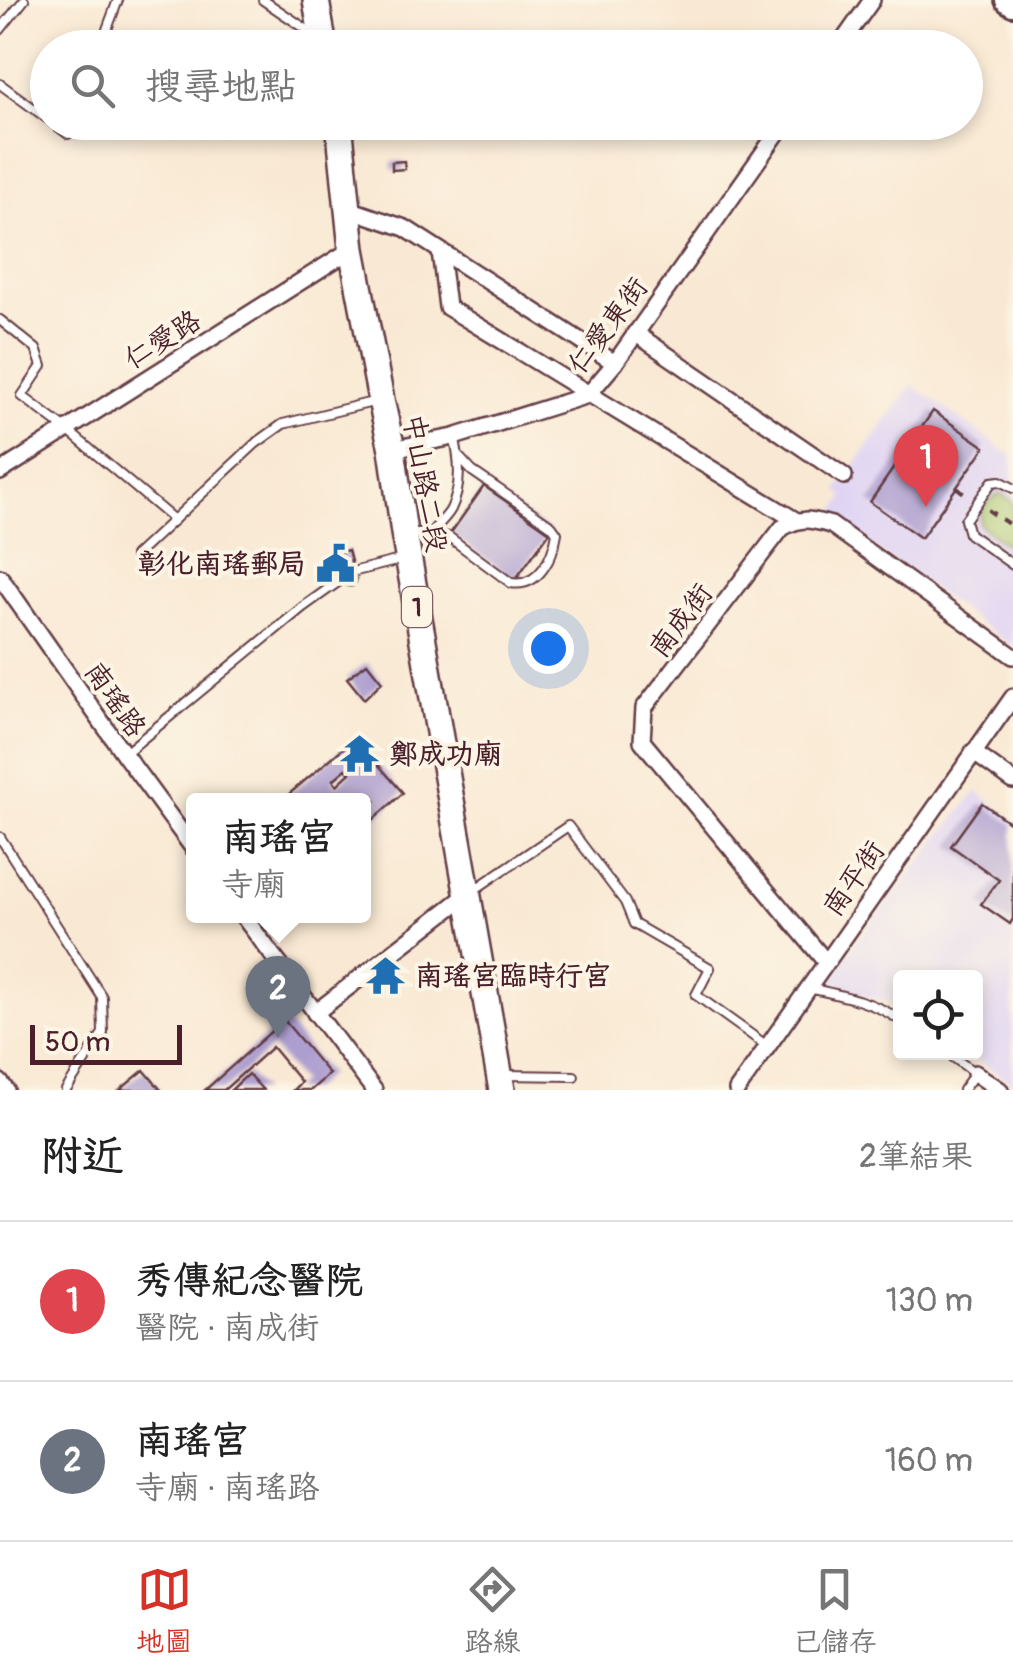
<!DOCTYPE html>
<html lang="zh-TW">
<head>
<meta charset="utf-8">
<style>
  :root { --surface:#fff; --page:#f2f2f2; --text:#222; --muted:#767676; --line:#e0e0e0; --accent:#d93025 }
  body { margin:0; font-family:Pangolin,"LXGW WenKai TC",sans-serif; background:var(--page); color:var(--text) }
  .controls { position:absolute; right:30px; bottom:30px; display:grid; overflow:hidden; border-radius:10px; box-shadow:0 5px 15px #0003 }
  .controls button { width:90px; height:90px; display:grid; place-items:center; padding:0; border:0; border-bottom:2px solid var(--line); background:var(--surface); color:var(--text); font:50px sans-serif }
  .scale { position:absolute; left:30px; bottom:25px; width:152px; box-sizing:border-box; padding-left:10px; border:5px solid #4a1f2b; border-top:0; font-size:28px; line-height:35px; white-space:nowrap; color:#4a1f2b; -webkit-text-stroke:8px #fcf5e5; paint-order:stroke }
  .you { position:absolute; left:548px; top:648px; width:35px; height:35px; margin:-25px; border:8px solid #fff; border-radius:50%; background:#1a73e8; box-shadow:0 0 0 15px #1a73e833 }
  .badge { display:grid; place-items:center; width:65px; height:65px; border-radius:50%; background:var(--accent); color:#fff; font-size:32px; font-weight:700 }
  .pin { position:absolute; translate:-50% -82px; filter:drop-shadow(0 2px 5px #0008) }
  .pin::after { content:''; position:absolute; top:52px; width:35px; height:30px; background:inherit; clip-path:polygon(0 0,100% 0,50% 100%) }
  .popup { position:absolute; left:186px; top:793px; width:185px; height:130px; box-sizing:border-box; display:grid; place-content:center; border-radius:10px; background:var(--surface); filter:drop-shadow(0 2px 8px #0005); font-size:32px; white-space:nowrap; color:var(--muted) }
  .popup b { font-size:38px; color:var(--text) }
  .popup::after { content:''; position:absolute; left:50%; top:100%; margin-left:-20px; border:20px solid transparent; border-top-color:var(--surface) }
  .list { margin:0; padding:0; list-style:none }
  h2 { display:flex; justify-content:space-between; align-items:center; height:130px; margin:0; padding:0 40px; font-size:42px }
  h2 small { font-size:32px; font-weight:400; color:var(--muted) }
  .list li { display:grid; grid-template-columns:65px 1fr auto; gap:30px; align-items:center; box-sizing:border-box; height:160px; padding:0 40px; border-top:2px solid var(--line) }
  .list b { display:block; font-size:38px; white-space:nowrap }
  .list p { margin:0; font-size:32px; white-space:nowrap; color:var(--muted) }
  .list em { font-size:32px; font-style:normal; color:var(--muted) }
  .icon { flex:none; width:55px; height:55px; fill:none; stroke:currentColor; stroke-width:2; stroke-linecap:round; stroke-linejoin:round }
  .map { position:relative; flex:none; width:1013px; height:1090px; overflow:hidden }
  .search { position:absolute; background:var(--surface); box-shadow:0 5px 15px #0003; left:30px; right:30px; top:30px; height:110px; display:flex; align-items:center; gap:25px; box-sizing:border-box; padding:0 35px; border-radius:55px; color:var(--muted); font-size:38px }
  .sheet { height:450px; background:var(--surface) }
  nav { display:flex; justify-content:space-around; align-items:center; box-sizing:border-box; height:140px; border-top:2px solid var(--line); background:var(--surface); font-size:28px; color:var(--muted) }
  nav a { display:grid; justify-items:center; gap:5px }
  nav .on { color:var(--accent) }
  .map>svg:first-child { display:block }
</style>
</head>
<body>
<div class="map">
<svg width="1013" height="1090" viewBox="0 0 1013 1090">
  <rect width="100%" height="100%" fill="#fcf5e5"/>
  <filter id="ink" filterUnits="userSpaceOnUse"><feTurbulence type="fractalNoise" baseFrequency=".01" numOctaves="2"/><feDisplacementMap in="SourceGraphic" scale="20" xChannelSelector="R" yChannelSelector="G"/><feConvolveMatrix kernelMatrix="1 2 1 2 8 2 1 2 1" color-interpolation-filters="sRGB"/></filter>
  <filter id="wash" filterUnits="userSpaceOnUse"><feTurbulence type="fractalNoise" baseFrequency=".0048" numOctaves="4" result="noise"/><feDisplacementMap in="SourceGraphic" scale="40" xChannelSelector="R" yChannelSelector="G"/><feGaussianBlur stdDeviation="2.25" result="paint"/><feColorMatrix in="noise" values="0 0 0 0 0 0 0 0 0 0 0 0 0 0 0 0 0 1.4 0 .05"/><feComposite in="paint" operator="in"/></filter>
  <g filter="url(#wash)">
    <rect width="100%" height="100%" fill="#f9e9d4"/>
    <g fill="#e0d4f4">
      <polygon points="912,385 1013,457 1013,647 831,517 845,497 837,490"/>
      <polygon points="977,791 1013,820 1013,1085 968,1053 976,1052 976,978 900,978 900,1004 820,986"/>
    </g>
    <path fill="#a9c76e" stroke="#7a734c" stroke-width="2.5" d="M1001 494 1013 501V550L980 525C978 513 989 497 1001 494Z"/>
    <g id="blocks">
      <g fill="#ad9ed0" fill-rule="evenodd">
        <polygon points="404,161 405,169 392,170 392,162"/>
        <polygon points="933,411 985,447 921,538 870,502"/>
        <polygon points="484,486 550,532 515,580 450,534"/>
        <polygon points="348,550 353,569 324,577 319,557"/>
        <polygon points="367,663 382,682 364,699 347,678"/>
        <path d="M355 738 403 793 363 829V812L375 801 371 797 363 803V800H282ZM346 769 350 773 337 785 333 780Z"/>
        <polygon points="982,803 1013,825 1013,919 1010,924 981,904 999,880 951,846"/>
        <polygon points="284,1020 329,1074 311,1090 293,1090 301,1082 272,1047 224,1090 205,1090"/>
        <polygon points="144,1070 161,1090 120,1090"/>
        <polygon points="248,1074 263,1090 231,1090"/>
      </g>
    </g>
  </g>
  <g filter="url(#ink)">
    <use href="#blocks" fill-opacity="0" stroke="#643d44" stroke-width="2.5"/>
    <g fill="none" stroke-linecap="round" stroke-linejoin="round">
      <defs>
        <g id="service">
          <polyline points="263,0 315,35"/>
          <polyline points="0,30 24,0"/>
          <polyline points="100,48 118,0"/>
          <polyline points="0,84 48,119"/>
          <polyline points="52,122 68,134"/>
          <polyline points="0,320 36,349 42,366 22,396 66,429 174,520"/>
          <polyline points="1013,488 1000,481 992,482 965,520 969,534 1013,565"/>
          <path d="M407 533H430L449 537 511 583C539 588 553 557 557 533L552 526 472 471 460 458"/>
          <path d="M430 533C437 526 447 517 451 509 462 487 460 459 454 437"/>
          <polyline points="135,556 255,444 283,424 377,401"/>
          <polyline points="124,754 303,607 352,572 404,559"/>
          <polyline points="0,837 102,997 103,1033 66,1090"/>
          <polyline points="471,892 568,826 625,902 634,924 710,968 696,995 767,1046"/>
          <path d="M808 988C840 995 873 1001 900 1020"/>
          <polyline points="946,1052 975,1073 963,1090"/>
          <polyline points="504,1075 574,1076"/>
        </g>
        <g id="minor">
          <polyline points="838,48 872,0"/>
          <polyline points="349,209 405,228 615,363"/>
          <polyline points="440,251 447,307 795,520"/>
          <polyline points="635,333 844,476"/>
          <polyline points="392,449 454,437 588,395 615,363 785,122"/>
          <polyline points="0,472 352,249"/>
          <polyline points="0,577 124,754 193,848"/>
          <polyline points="973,752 1013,781"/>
          <polyline points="243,916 374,1090"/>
          <path d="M825 961 642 741 644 708 782 528C801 517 809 519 831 525L1013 656"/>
          <polyline points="315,1013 468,894"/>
          <polyline points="975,1073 1000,1090"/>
          <polyline points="0,1082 6,1090"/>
          <polyline points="737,1090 1013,697"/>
        </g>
        <polyline id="secondary" points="1007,0 1013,4"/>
        <g id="primary">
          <polyline points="316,0 324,48"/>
          <polyline points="339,122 352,249 381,400 392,449 404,533 502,1090"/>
        </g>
      </defs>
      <use href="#service" stroke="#643d44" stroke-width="12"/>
      <use href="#minor" stroke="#643d44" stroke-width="20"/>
      <use href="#secondary" stroke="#643d44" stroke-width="28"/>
      <use href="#primary" stroke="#643d44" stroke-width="30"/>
      <g stroke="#643d44" stroke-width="4" stroke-dasharray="8 8" stroke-linecap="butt">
        <polyline points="957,488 968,496"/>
        <polyline points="988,510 1013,527"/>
      </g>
      <use href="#service" stroke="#fff" stroke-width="8"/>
      <use href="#minor" stroke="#fff" stroke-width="15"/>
      <use href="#secondary" stroke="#fff" stroke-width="22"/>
      <use href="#primary" stroke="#fff" stroke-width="25"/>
    </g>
    <circle fill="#a89582" cx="350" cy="580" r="8"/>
  </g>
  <defs>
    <symbol id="civic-bare" viewBox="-9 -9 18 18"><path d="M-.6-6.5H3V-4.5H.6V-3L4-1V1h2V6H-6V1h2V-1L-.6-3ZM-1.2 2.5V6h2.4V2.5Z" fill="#1f6fb2" stroke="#fcf5e5" stroke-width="2.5" paint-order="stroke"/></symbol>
    <symbol id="temple-bare" viewBox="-9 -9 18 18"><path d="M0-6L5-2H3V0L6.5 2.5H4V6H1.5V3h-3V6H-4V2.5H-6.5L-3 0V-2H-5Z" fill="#1f6fb2" stroke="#fcf5e5" stroke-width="2.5" paint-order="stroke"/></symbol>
  </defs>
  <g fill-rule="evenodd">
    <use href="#civic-bare" x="308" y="536" width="55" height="55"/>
    <use href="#temple-bare" x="332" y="726" width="55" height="55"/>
    <use href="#temple-bare" x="358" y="948" width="55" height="55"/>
  </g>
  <g text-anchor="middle" stroke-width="8" stroke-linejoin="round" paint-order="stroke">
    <rect fill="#fcf5e5" stroke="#7f5f63" stroke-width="2.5" x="402" y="587" width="30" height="40" rx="8"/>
    <g font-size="25" font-weight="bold" fill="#4a1f2b">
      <text x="417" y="616">1</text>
    </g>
    <g font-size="28" fill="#4a1f2b" stroke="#fcf5e5">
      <text transform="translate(607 325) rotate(-53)" y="10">仁愛東街</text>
      <text transform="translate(162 339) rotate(-32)" y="10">仁愛路</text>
      <text transform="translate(426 483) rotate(80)" y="10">中山路二段</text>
      <text transform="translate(680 620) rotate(-53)" y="10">南成街</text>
      <text transform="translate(116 699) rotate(55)" y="10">南瑤路</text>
      <text transform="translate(853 878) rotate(-55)" y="10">南平街</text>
    </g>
    <g font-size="28" font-weight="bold" fill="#4a1f2b" stroke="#fcf5e5" text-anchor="start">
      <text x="306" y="573" text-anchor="end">彰化南瑤郵局</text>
      <text x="390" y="763">鄭成功廟</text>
      <text x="415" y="985">南瑶宮臨時行宮</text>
    </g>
  </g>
</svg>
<div class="controls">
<button><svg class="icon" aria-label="locate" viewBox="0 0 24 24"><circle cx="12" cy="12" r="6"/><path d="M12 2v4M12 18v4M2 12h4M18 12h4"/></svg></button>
</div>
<div class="scale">50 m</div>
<div class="you"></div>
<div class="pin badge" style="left:926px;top:507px;background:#e0444e">1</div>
<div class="pin badge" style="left:278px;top:1038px;background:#6b7280">2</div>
<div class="popup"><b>南瑤宮</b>寺廟</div>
<div class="search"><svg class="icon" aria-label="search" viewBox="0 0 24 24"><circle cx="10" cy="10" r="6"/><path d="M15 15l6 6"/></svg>搜尋地點</div>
</div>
<section class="sheet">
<h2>附近<small>2筆結果</small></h2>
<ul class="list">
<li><span class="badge" style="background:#e0444e">1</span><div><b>秀傳紀念醫院</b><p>醫院 · 南成街</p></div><em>130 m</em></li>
<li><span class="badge" style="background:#6b7280">2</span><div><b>南瑤宮</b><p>寺廟 · 南瑤路</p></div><em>160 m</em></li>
</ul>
</section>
<nav>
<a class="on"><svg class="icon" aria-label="map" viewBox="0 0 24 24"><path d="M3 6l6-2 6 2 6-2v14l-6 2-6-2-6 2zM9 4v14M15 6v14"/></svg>地圖</a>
<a><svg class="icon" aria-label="directions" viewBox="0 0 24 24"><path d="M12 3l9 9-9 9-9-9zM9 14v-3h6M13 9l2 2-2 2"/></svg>路線</a>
<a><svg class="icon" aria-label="saved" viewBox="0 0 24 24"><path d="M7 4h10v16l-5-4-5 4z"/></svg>已儲存</a>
</nav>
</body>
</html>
